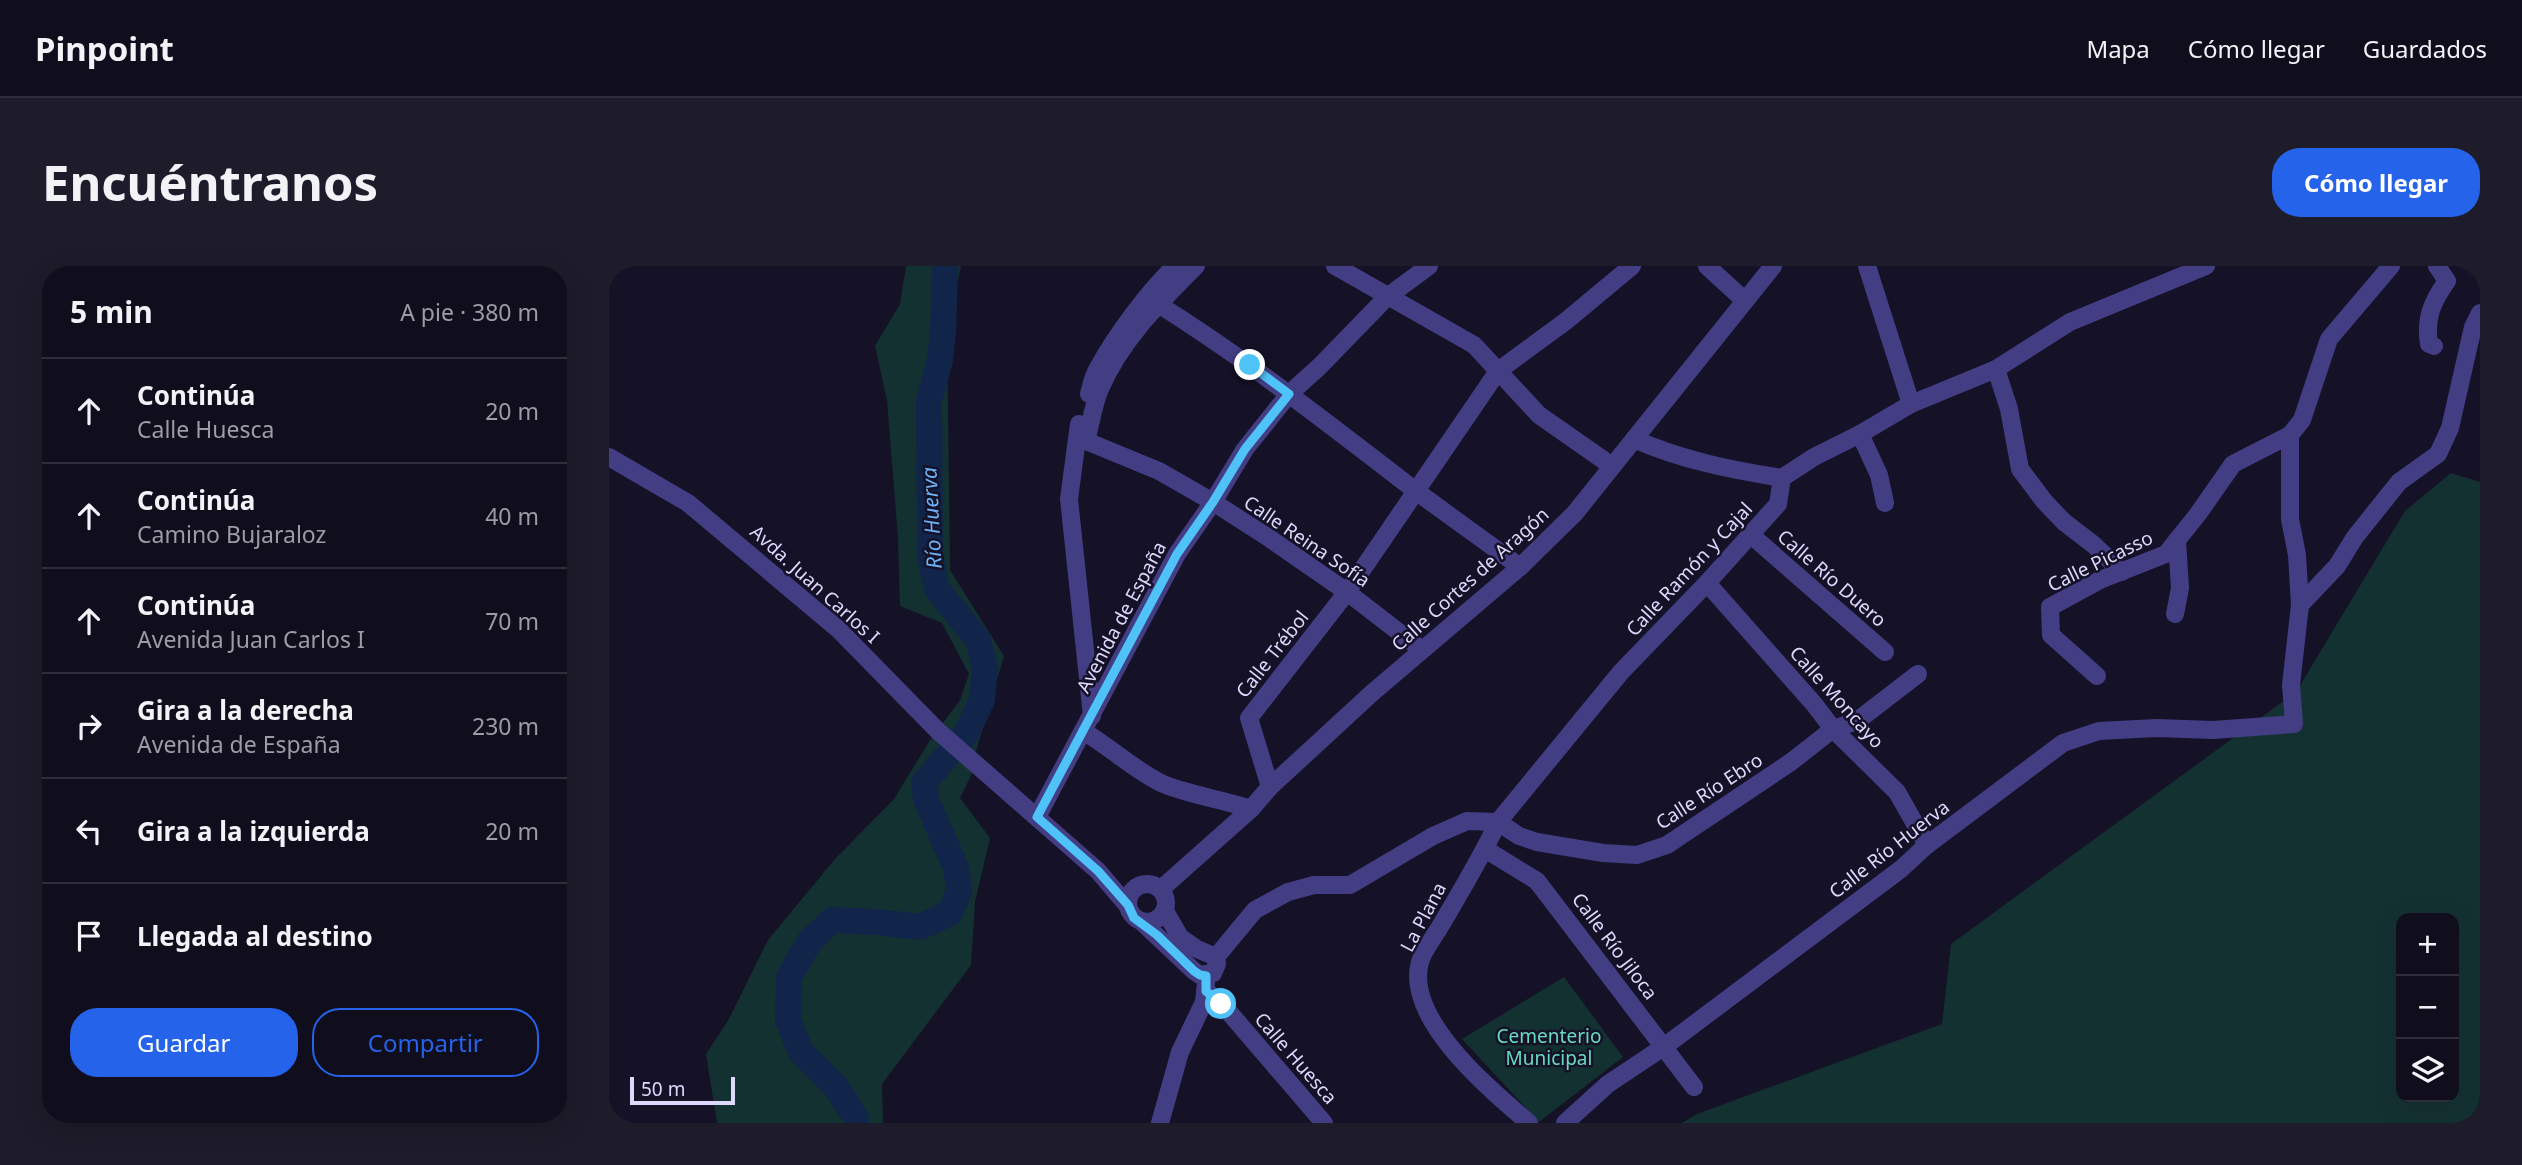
<!DOCTYPE html>
<html lang="es">
<head>
<meta charset="utf-8">
<style>
  :root { --surface:#100d1d; --page:#1e1b2a; --text:#f1f3f6; --muted:#9c9ca4; --line:#302d3b; --accent:#2563eb }
  body { margin:0; font-family:"Noto Sans",sans-serif; background:var(--page); color:var(--text) }
  .controls { position:absolute; right:21px; bottom:21px; display:grid; overflow:hidden; border-radius:14px; box-shadow:0 7px 28px #0002 }
  .controls button { width:63px; height:63px; display:grid; place-items:center; padding:0; border:0; border-bottom:2px solid var(--line); background:var(--surface); color:var(--text); font:35px sans-serif }
  .scale { position:absolute; left:21px; bottom:18px; width:105px; box-sizing:border-box; padding-left:7px; border:4px solid #ded8fd; border-top:0; font-size:19px; line-height:24px; white-space:nowrap; color:#ded8fd; -webkit-text-stroke:5px #151127; paint-order:stroke }
  .stop { position:absolute; width:21px; height:21px; margin:-16px; border:5px solid #4fc3f7; border-radius:50%; background:#fff }
  .stop.end { background:#4fc3f7; border-color:#fff; box-shadow:0 2px 7px #0008 }
  .list { margin:0; padding:0; list-style:none }
  h2 { display:flex; justify-content:space-between; align-items:center; height:91px; margin:0; padding:0 28px; font-size:30px }
  h2 small { font-size:23px; font-weight:400; color:var(--muted) }
  .list li { display:grid; grid-template-columns:46px 1fr auto; gap:21px; align-items:center; box-sizing:border-box; height:105px; padding:0 28px; border-top:2px solid var(--line) }
  .list b { display:block; font-size:26px; white-space:nowrap }
  .list p { margin:0; font-size:23px; white-space:nowrap; color:var(--muted) }
  .list em { font-size:23px; font-style:normal; color:var(--muted) }
  .actions { display:flex; gap:14px; padding:21px 28px }
  .actions a { flex:1; padding:16px 0; border:2px solid var(--accent); border-radius:28px; text-align:center; font-size:24px; color:var(--accent) }
  .actions .main { background:var(--accent); color:#fff }
  .icon { flex:none; width:38px; height:38px; fill:none; stroke:currentColor; stroke-width:2; stroke-linecap:round; stroke-linejoin:round }
  .map { position:relative; flex:none; width:1871px; height:857px; overflow:hidden; border-radius:28px }
  header { display:flex; align-items:center; gap:42px; box-sizing:border-box; height:98px; padding:0 35px; background:var(--surface); border-bottom:2px solid var(--line) }
  header strong { font-size:33px }
  nav { display:flex; gap:38px; margin-inline-start:auto; font-size:24px }
  .intro { display:flex; align-items:center; justify-content:space-between; box-sizing:border-box; height:168px; padding:0 42px }
  h1 { margin:0; font-size:49px }
  .button { padding:18px 32px; border-radius:28px; background:var(--accent); color:#fff; font-size:24px; font-weight:700 }
  main { display:flex; gap:42px; padding:0 42px }
  aside { flex:1; background:var(--surface); border-radius:28px; box-shadow:0 7px 28px #0002 }
  .map>svg:first-child { display:block }
</style>
</head>
<body>
<header>
<strong>Pinpoint</strong>
<nav><a>Mapa</a><a>Cómo llegar</a><a>Guardados</a></nav>
</header>
<div class="intro"><h1>Encuéntranos</h1><a class="button">Cómo llegar</a></div>
<main>
<aside>
<h2>5 min<small>A pie · 380 m</small></h2>
<ul class="list">
<li><svg class="icon" aria-label="ahead" viewBox="0 0 24 24"><path d="M12 20V5M6 11l6-6 6 6"/></svg><div><b>Continúa</b><p>Calle Huesca</p></div><em>20 m</em></li>
<li><svg class="icon" aria-label="ahead" viewBox="0 0 24 24"><path d="M12 20V5M6 11l6-6 6 6"/></svg><div><b>Continúa</b><p>Camino Bujaraloz</p></div><em>40 m</em></li>
<li><svg class="icon" aria-label="ahead" viewBox="0 0 24 24"><path d="M12 20V5M6 11l6-6 6 6"/></svg><div><b>Continúa</b><p>Avenida Juan Carlos I</p></div><em>70 m</em></li>
<li><svg class="icon" aria-label="right" viewBox="0 0 24 24"><path d="M7 20v-9h11M14 6l5 5-5 5"/></svg><div><b>Gira a la derecha</b><p>Avenida de España</p></div><em>230 m</em></li>
<li><svg class="icon" aria-label="left" viewBox="0 0 24 24"><path d="M17 20v-9H6M10 6l-5 5 5 5"/></svg><div><b>Gira a la izquierda</b></div><em>20 m</em></li>
<li><svg class="icon" aria-label="arrive" viewBox="0 0 24 24"><path d="M6 21V4h12l-3 4 3 4H6"/></svg><div><b>Llegada al destino</b></div></li>
</ul>
<div class="actions"><a class="main">Guardar</a><a>Compartir</a></div>
</aside>
<div class="map">
<svg width="1871" height="857" viewBox="0 0 1871 857">
  <rect width="100%" height="100%" fill="#151127"/>
  <g fill="#143131" fill-rule="evenodd">
    <polygon points="297,0 352,0 338,63 341,304 395,390 365,492 367,499 351,532 381,572 366,636 362,699 273,818 274,857 108,857 97,788 120,753 159,674 226,593 285,533 320,476 351,434 360,408 333,357 291,340 289,272 278,134 266,80 291,38"/>
    <path d="M1842 207 1871 216V857H1073L1088 848 1333 758 1342 678 1687 426 1796 245ZM1792 652H1845V831H1792Z"/>
    <polygon points="955,711 1014,791 930,856 853,773"/>
  </g>
  <g fill="none" stroke-linecap="round" stroke-linejoin="round">
    <polyline stroke="#11254b" stroke-width="26" points="247,857 248,854 228,822 192,786 179,754 180,711 200,676 223,654 269,656 311,661 341,647 350,625 347,602 317,533 315,517 358,466 373,434 376,402 369,374 328,323 321,289 320,134 331,94 334,67 336,0"/>
    <g stroke="#433e84" stroke-width="18">
      <path d="M587 0C550 37 512 74 491 123 484 139 482 158 477 175L550 205 604 236 660 272 738 326 813 384"/>
      <polyline points="726,0 865,79 930,149 1003,200"/>
      <polyline points="1098,0 1135,34"/>
      <polyline points="1258,0 1302,138"/>
      <path d="M549 38C638 94 720 158 803 222 839 249 875 274 911 301"/>
      <path d="M1825 80 1820 78C1816 52 1823 36 1838 15L1828 0"/>
      <polyline points="1387,103 1400,143 1411,203 1435,235 1455,256 1485,279 1513,306"/>
      <path d="M480 128C482 120 484 110 489 102 507 69 539 26 566 0"/>
      <polyline points="470,158 460,233 483,450"/>
      <polyline points="1251,168 1270,209 1276,237"/>
      <path d="M1025 173C1072 194 1123 204 1173 212"/>
      <polyline points="0,191 79,237 229,363 329,465 489,605 518,639"/>
      <polyline points="1142,269 1276,386"/>
      <polyline points="1098,317 1205,438 1224,463 1288,526 1318,579"/>
      <polyline points="1691,339 1688,289 1681,253 1681,169 1693,154 1720,73 1782,0"/>
      <polyline points="1566,348 1571,322 1568,274"/>
      <polyline points="1488,410 1442,369 1441,341 1491,314 1557,288 1589,248 1624,198 1681,169"/>
      <path d="M474 465C501 481 524 503 552 517 579 529 613 533 642 543"/>
      <polyline points="661,521 640,452 738,326 889,105 957,55 1023,0"/>
      <polyline points="428,551 568,288 604,236 636,183 680,128 711,100 778,31 820,0"/>
      <polyline points="889,556 910,570 928,576 994,587 1028,589 1058,579 1182,496 1224,463 1248,455 1309,408"/>
      <polyline points="876,583 928,615 1085,821"/>
      <circle cx="538" cy="637" r="19"/>
      <polyline points="552,623 642,543 661,521 763,427 911,301 966,247 1164,0"/>
      <polyline points="534,657 585,705 591,709 604,707 608,698 607,691 588,683 571,671 556,645"/>
      <polyline points="607,691 646,644 679,626 705,619 741,619 824,570 858,555 889,556"/>
      <polyline points="597,725 613,738 715,857"/>
      <polyline points="551,857 571,786 595,736 597,717"/>
      <path d="M920 857C882 824 795 753 811 696 814 684 826 670 832 659 852 625 872 592 889 556L1012 406 1098 317 1169 238 1173 212 1205 191 1251 168 1302 138 1387 103 1461 56 1597 0"/>
      <polyline points="956,857 999,818 1056,780 1292,603 1318,579 1454,477 1490,465 1547,462 1604,464 1685,458 1682,419 1691,339 1728,300 1746,271 1790,216 1829,188 1841,162 1864,61 1871,47"/>
    </g>
  </g>
  <g fill="none" stroke-linecap="round" stroke-linejoin="round">
    <polyline stroke="#4fc3f7" stroke-width="9" points="612,738 597,725 597,710 591,709 585,705 548,669 525,652 519,639 489,605 428,551 568,288 604,236 636,183 680,128 641,99"/>
  </g>
  <g text-anchor="middle" stroke-width="5" stroke-linejoin="round" paint-order="stroke">
    <g font-size="19" fill="#ded8fd" stroke="#151127">
      <text transform="translate(698 275) rotate(34)" y="7">Calle Reina Sofía</text>
      <text transform="translate(1491 295) rotate(-26)" y="7">Calle Picasso</text>
      <text transform="translate(1080 303) rotate(-47)" y="7">Calle Ramón y Cajal</text>
      <text transform="translate(1223 312) rotate(41)" y="7">Calle Río Duero</text>
      <text transform="translate(861 313) rotate(-42)" y="7">Calle Cortes de Aragón</text>
      <text transform="translate(206 318) rotate(42)" y="7">Avda. Juan Carlos I</text>
      <text transform="translate(512 351) rotate(-62)" y="7">Avenida de España</text>
      <text transform="translate(663 388) rotate(-52)" y="7">Calle Trébol</text>
      <text transform="translate(1228 431) rotate(48)" y="7">Calle Moncayo</text>
      <text transform="translate(1100 525) rotate(-33)" y="7">Calle Río Ebro</text>
      <text transform="translate(1280 583) rotate(-38)" y="7">Calle Río Huerva</text>
      <text transform="translate(814 651) rotate(-62)" y="7">La Plana</text>
      <text transform="translate(1006 680) rotate(53)" y="7">Calle Río Jiloca</text>
      <text transform="translate(687 792) rotate(49)" y="7">Calle Huesca</text>
    </g>
    <g font-size="19" fill="#66dbc2" stroke="#151127">
      <text x="940" y="777">Cementerio<tspan x="940" dy="22">Municipal</tspan></text>
    </g>
    <g font-size="21" font-style="italic" fill="#6bb2f9" stroke="#151127">
      <text transform="translate(323 252) rotate(-93)" y="7">Río Huerva</text>
    </g>
  </g>
</svg>
<div class="controls">
<button>+</button>
<button>−</button>
<button><svg class="icon" aria-label="layers" viewBox="0 0 24 24"><path d="M12 4l9 5-9 5-9-5zM3 14l9 5 9-5"/></svg></button>
</div>
<div class="scale">50 m</div>
<div class="stop" style="left:612px;top:738px"></div>
<div class="stop end" style="left:641px;top:99px"></div>
</div>
</main>
</body>
</html>
